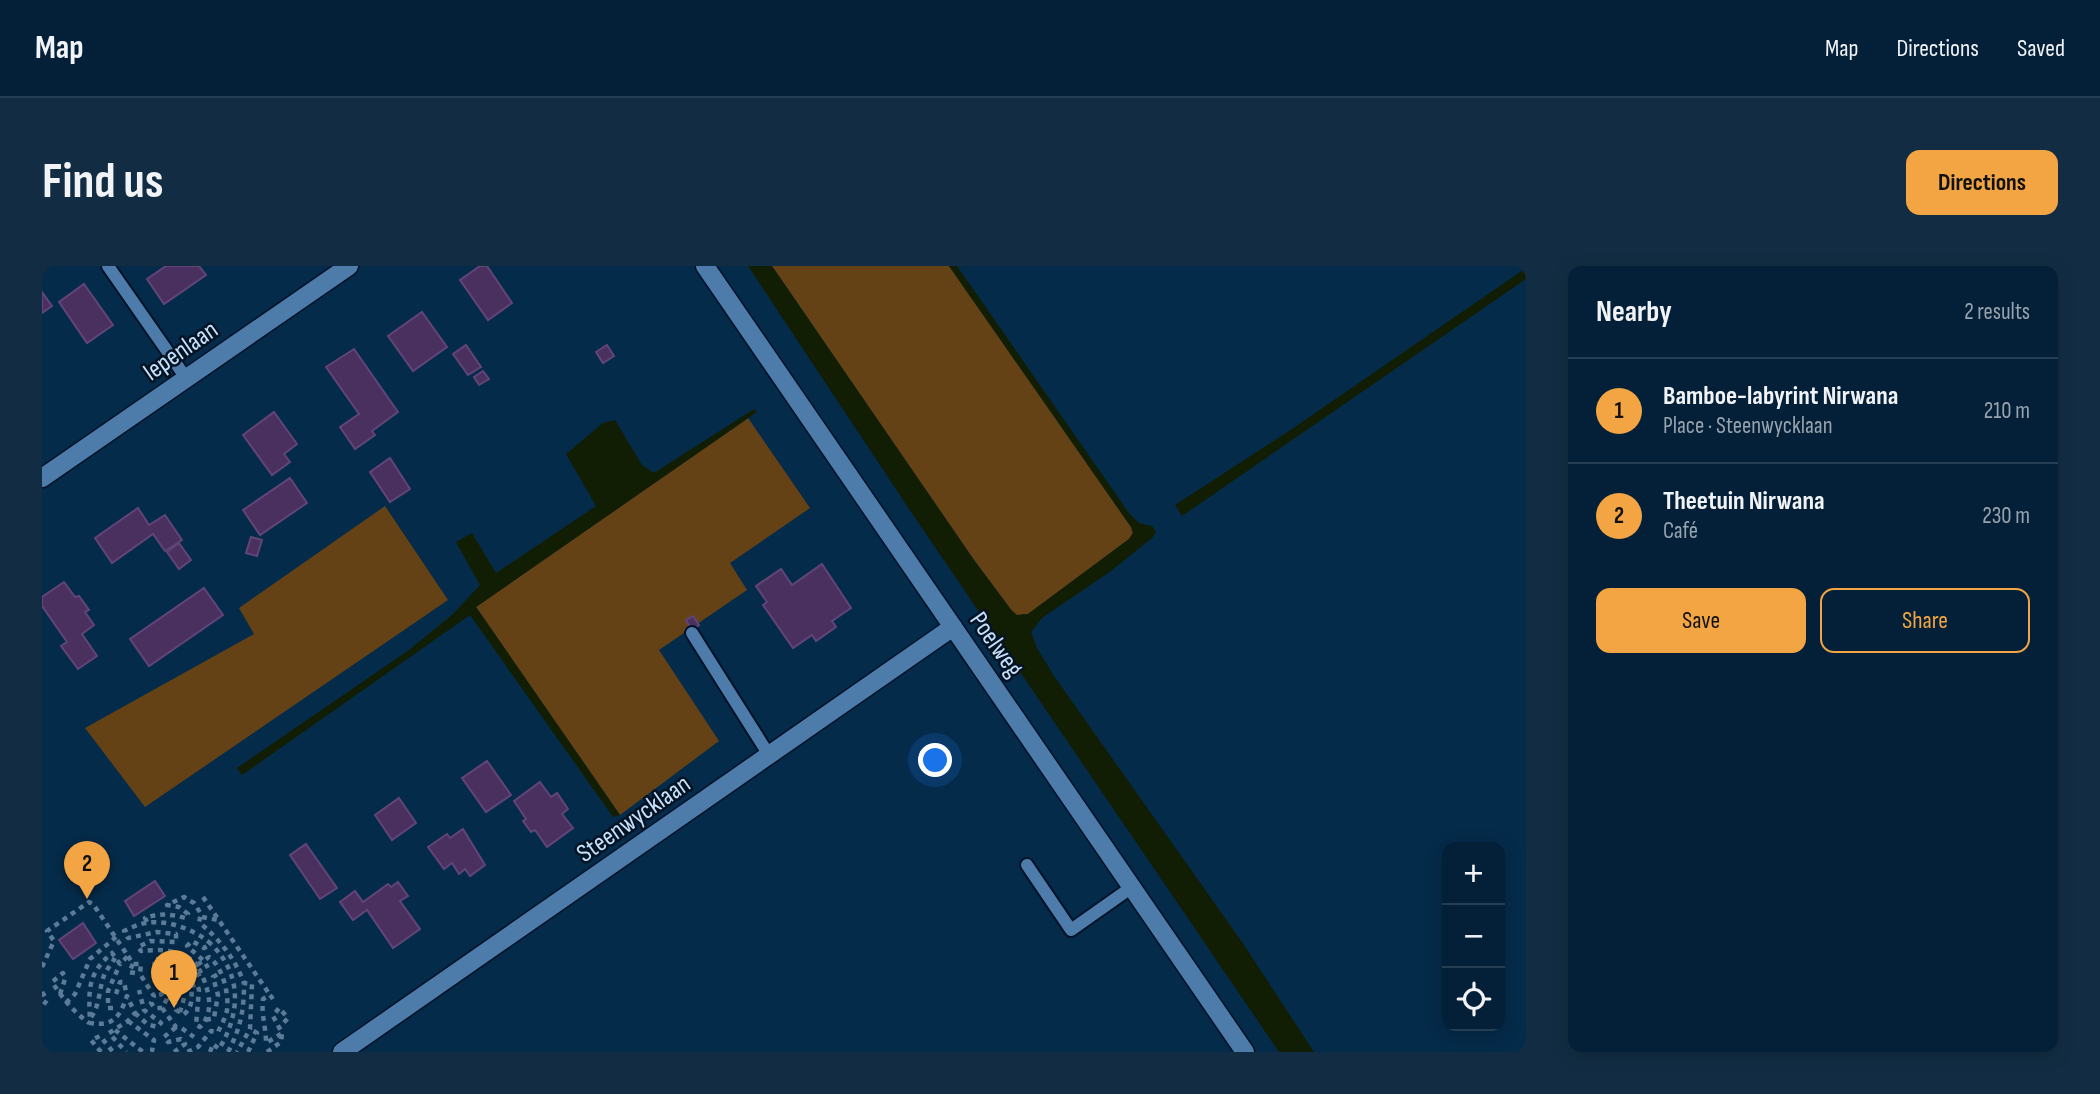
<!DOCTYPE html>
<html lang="en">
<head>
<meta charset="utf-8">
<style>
  :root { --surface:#042038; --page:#122d43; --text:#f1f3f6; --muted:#97a3ae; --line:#253e53; --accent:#f2a542 }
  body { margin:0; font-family:"Sofia Sans Condensed",sans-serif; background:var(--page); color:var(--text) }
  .controls { position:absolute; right:21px; bottom:21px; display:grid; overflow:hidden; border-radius:14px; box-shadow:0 4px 18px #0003 }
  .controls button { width:63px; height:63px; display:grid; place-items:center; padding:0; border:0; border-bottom:2px solid var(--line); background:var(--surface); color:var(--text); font:35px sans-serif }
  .you { position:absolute; left:894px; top:495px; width:24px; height:24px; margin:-18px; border:5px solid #fff; border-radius:50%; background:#1a73e8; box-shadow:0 0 0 10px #1a73e833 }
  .badge { display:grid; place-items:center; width:46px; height:46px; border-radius:50%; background:var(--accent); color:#111; font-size:23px; font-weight:700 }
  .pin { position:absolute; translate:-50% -58px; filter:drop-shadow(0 2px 4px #0008) }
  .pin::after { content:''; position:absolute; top:37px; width:24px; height:21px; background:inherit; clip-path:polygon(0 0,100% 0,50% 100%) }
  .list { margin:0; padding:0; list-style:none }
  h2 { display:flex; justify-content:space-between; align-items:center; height:91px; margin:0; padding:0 28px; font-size:30px }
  h2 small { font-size:23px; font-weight:400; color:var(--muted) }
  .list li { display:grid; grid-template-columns:46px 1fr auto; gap:21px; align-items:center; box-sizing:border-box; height:105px; padding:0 28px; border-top:2px solid var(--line) }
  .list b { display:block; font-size:26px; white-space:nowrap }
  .list p { margin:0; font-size:23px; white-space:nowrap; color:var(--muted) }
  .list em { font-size:23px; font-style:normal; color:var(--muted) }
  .actions { display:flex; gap:14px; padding:21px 28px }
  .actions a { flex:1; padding:16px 0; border:2px solid var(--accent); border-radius:14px; text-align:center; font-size:24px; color:var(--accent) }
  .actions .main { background:var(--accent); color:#111 }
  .icon { flex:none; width:38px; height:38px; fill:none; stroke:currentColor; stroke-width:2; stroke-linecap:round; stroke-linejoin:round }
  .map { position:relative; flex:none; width:1484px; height:786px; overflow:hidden; border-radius:14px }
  header { display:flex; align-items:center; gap:42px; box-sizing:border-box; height:98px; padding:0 35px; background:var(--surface); border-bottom:2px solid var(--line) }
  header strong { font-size:33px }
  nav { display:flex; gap:38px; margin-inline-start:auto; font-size:24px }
  .intro { display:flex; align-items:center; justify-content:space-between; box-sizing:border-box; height:168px; padding:0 42px }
  h1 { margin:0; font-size:49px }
  .button { padding:18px 32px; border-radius:14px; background:var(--accent); color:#111; font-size:24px; font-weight:700 }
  main { display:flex; gap:42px; padding:0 42px }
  aside { flex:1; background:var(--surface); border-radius:14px; box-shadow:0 4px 18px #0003 }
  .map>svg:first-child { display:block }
</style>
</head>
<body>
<header>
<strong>Map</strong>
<nav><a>Map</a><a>Directions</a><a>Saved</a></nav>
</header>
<div class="intro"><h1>Find us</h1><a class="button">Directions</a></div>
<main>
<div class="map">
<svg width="1484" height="786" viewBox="0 0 1484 786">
  <rect width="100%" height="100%" fill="#052b4a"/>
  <g fill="#654215">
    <polygon points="730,0 907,0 1089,261 1091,267 1087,273 986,348 975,349 970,345 932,294"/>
    <polygon points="706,152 768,242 688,297 705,324 617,384 677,475 578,549 434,341"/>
    <polygon points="343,240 406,334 103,541 43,462 212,368 197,342"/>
  </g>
  <g fill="#121e03">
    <polygon points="706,0 730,0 932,294 970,345 975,349 986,348 1087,273 1091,267 1089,261 907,0 915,0 1087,247 1097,257 1110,260 1114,265 1111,271 1069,305 1000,352 989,366 995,382 1012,410 1200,676 1272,786 1237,786 867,243"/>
    <polygon points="1484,2 1484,13 1140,250 1133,239 1247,165"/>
    <polygon points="712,143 715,146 434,341 578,549 571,551 428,349 200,509 195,502 367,384 411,348 438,319 414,276 430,267 454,307 554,240 524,188 561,157 573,154 600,199 612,207"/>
  </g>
  <g fill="#4a305f" stroke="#614478" stroke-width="2">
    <polygon points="124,0 157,0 164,9 122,38 105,13"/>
    <polygon points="438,0 445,0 470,37 446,54 418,14"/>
    <polygon points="42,18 71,59 45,77 17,36"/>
    <polygon points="0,26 10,40 0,47"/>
    <polygon points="380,46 405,81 371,105 346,70"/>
    <polygon points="424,79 439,101 426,109 411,88"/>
    <polygon points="565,79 572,90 561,97 554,86"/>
    <polygon points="312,83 356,146 330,165 333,169 313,183 298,161 317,148 284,101"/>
    <polygon points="441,105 447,113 437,119 432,111"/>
    <polygon points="232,146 255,178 242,188 248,196 230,209 201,169"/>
    <polygon points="348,192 368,223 348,236 328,206"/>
    <polygon points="248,212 265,237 218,269 201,244"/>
    <polygon points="96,242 107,259 123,249 140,274 123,285 111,268 70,297 53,272"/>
    <polygon points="209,271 220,274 215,290 204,287"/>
    <polygon points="137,277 149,294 137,303 125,286"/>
    <polygon points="780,298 809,342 790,355 794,361 774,375 770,369 751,382 721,339 725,336 714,320 739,303 750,319"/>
    <polygon points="22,316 33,331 37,330 47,344 43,346 52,359 40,368 55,390 36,403 19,380 25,376 0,340 0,331"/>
    <polygon points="162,322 181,349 107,400 88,373"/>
    <polygon points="651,350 657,359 650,364 644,354"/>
    <polygon points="445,495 469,529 444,546 420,512"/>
    <polygon points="498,516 509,531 515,527 526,543 520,548 531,562 505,581 493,564 489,566 481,555 484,553 472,535"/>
    <polygon points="357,532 374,557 350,574 333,549"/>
    <polygon points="421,563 443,599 428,610 423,603 417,608 410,597 402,603 386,581 405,568 408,572"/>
    <polygon points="264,578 295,622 278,633 248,589"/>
    <polygon points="113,615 123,630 92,650 83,635"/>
    <polygon points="356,616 366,630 358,635 378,663 351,682 325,644 311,654 298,636 313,625 321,636 346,618 349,621"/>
    <polygon points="41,657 54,677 31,693 17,674"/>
  </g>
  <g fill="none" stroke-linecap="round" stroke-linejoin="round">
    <defs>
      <g id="service">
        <polyline points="66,0 144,112"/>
        <polyline points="650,367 727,489"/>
        <polyline points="985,599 1029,664 1090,621"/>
      </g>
      <g id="minor">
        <polyline points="663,0 1203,786"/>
        <polyline points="0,212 307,0"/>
        <polyline points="300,786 911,361"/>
      </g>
    </defs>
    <use href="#service" stroke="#001228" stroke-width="16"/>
    <use href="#minor" stroke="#001228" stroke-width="21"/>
    <g stroke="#5b7b98" stroke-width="4.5" stroke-dasharray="5 5" stroke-linecap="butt">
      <polyline points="161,631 228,729"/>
      <polyline points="160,651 176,654"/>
      <path d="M105 656 103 652C117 647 129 648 143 652L146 648 137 641 125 639 142 631 152 637 159 648 157 656C178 674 192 691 202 717"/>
      <polyline points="86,690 91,698 99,698 98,708 112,730 109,737 113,742 120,742 125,733 120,728 112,730"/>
      <polyline points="91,698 87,706 98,708"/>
      <path d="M0 701 12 675 5 665 47 636 51 638 86 690 78 698 70 687C44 709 47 725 48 757 72 761 78 750 85 730L93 747 86 755 67 767 84 786"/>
      <path d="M113 701 112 693C126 693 142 703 155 699 142 683 117 683 99 685L96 681 108 675 134 676V668L115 666 86 672 82 665C89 662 96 658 104 657 125 653 154 664 169 678L162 682 150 675 145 680 162 695 166 702"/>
      <path d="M117 718 124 717 128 713 113 705V701C125 702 144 708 149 720"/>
      <polyline points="0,726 5,734 0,741"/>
      <path d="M18 728 23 713 21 707 10 716C21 733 31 745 47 757"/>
      <polyline points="74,728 78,716 82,716 85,730"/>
      <path d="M142 732 138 746 141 749C151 742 150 731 149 720L155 718 157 724 154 759 158 761C175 744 165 718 155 699L167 691C181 701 187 728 185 744 184 751 179 759 176 766L169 765 156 781 145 786"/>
      <path d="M231 733 228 729 221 733C219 748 224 761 224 777L239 768"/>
      <polyline points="24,737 33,728 48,693 74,671"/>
      <polyline points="71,742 66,742 66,725 78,698"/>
      <polyline points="120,742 134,761 138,761 152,771"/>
      <polyline points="138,746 134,744 132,730 141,716 159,707"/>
      <polyline points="93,747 105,758 115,761 119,757 102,744 97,724"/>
      <path d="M49 751C58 741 57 720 63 707 66 702 70 697 73 692"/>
      <polyline points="164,754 172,752 176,729 171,711 178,707"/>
      <polyline points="86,755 112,774 110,785 108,786"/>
      <polyline points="73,764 101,786"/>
      <polyline points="59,786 49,774 58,770 71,786"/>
      <polyline points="132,786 143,778 139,773 126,776 122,771 134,761"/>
      <path d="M168 786 171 778 177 783C199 747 200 708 169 678"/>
      <path d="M186 786C199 761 202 744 202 717L210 718 208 763 195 786"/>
      <polyline points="206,786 215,767 208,763"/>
      <polyline points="225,786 239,776 240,767 231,750 237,742 246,752 236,763"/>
    </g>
    <use href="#service" stroke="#4d7caa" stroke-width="12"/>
    <use href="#minor" stroke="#4d7caa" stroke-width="18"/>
  </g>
  <g text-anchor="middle" stroke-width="5" stroke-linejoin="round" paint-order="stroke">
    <g font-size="26" fill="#c7e0fa" stroke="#021324">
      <text transform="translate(138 84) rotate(-35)" y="9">Iepenlaan</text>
      <text transform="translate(955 378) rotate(55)" y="9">Poelweg</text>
      <text transform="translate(591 552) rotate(-35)" y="9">Steenwycklaan</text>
    </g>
  </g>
</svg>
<div class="controls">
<button>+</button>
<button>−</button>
<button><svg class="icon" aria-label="locate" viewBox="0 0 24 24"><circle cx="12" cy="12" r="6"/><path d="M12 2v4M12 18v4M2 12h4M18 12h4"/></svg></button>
</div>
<div class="you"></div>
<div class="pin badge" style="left:132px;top:742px">1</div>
<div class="pin badge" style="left:45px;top:633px">2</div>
</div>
<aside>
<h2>Nearby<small>2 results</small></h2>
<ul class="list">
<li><span class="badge">1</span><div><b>Bamboe-labyrint Nirwana</b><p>Place · Steenwycklaan</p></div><em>210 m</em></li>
<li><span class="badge">2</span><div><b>Theetuin Nirwana</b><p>Café</p></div><em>230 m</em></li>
</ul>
<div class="actions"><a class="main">Save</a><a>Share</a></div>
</aside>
</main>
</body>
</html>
